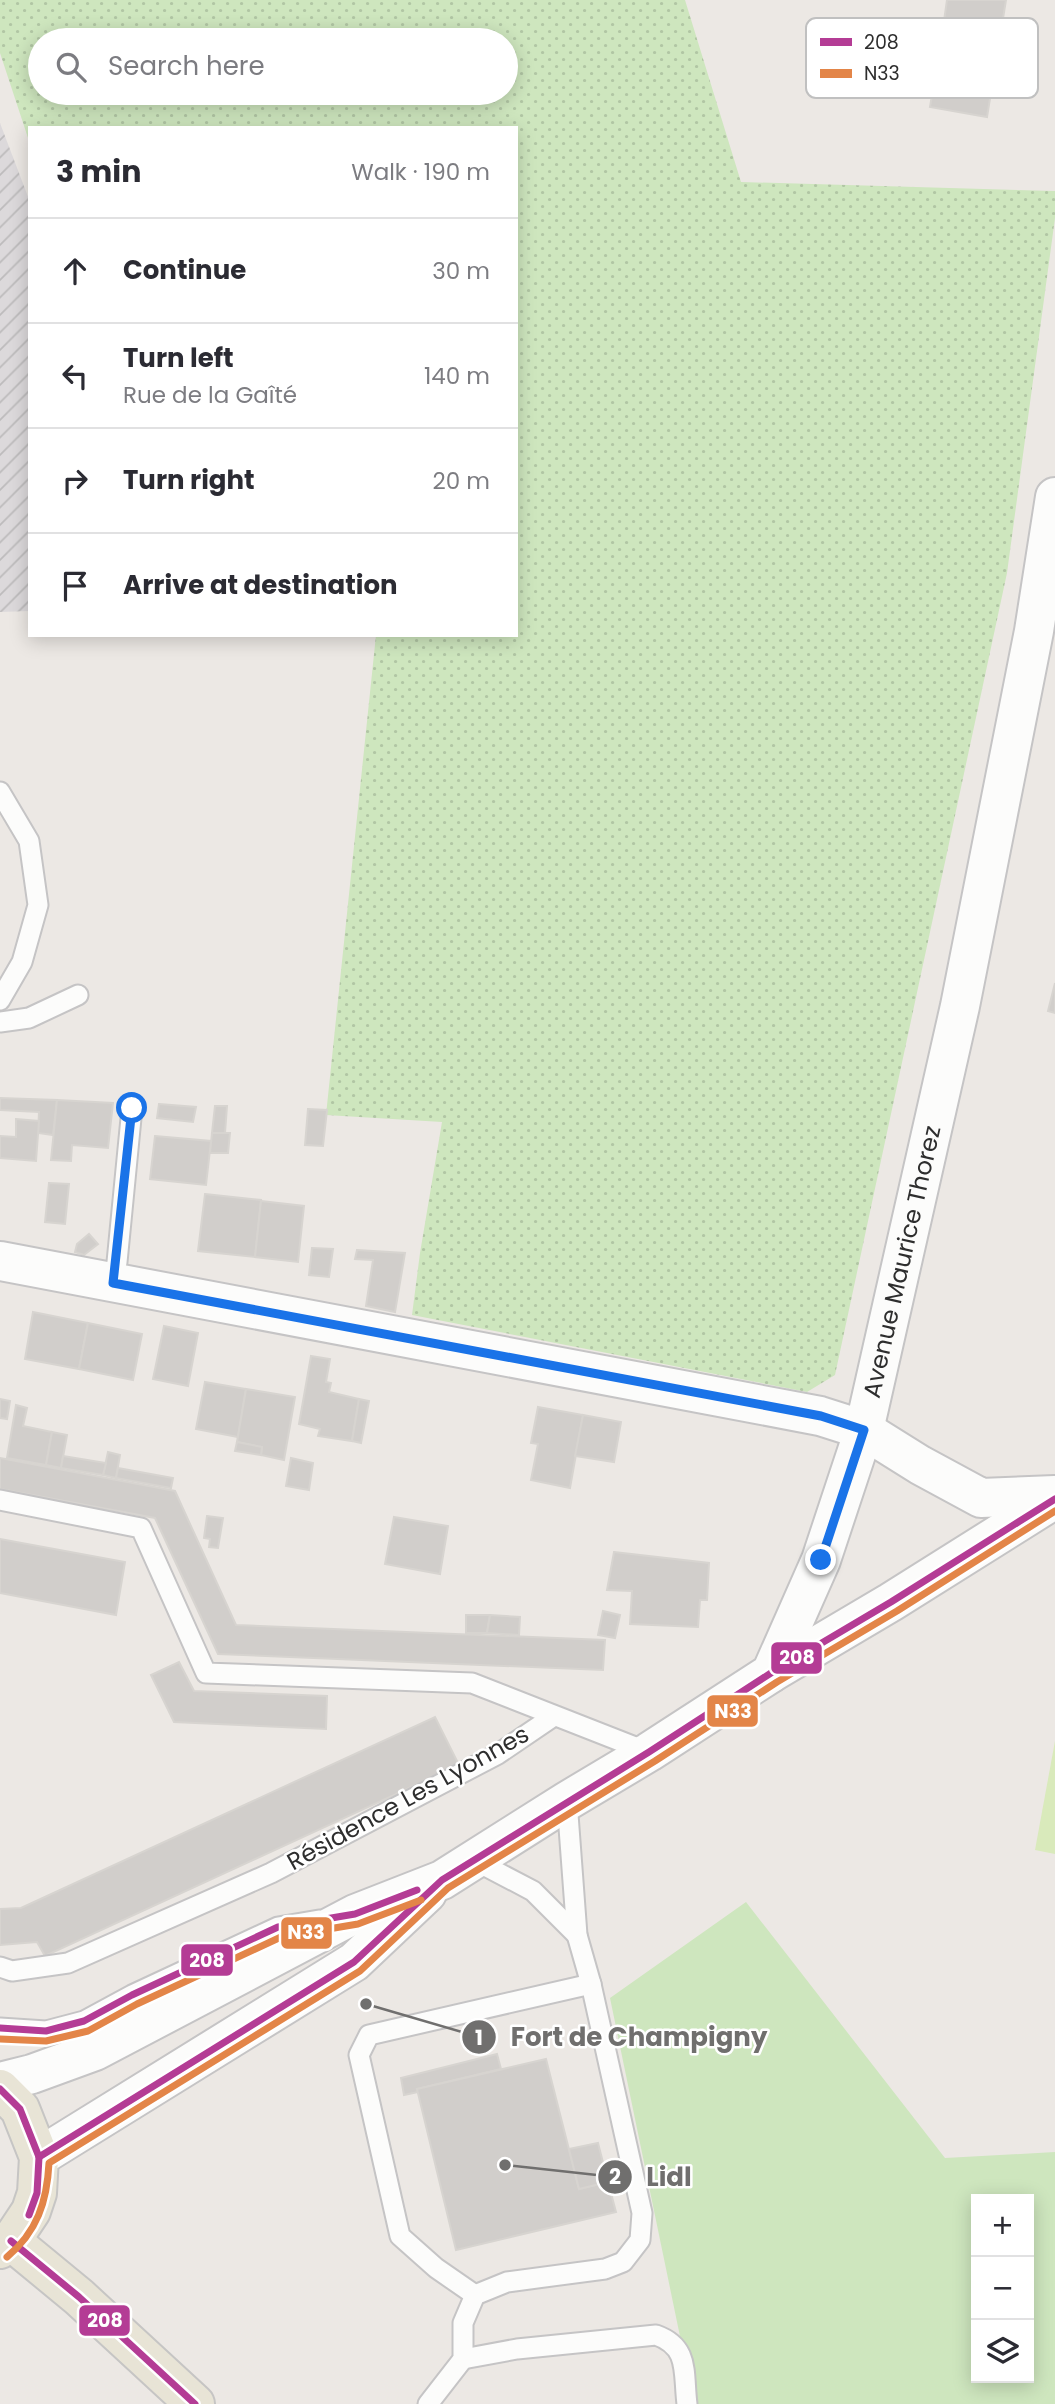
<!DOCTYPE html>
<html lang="en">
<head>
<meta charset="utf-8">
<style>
  :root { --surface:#fff; --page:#f2f2f3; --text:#2b2b33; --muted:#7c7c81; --line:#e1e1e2 }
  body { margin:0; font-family:Poppins,sans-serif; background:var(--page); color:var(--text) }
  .controls { position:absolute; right:21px; bottom:21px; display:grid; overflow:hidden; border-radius:0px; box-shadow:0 4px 18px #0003 }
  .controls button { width:63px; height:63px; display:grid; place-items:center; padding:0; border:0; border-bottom:2px solid var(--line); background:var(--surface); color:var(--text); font:35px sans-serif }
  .stop { position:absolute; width:21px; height:21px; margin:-16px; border:5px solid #1a73e8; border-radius:50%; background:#fff }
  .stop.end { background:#1a73e8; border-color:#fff; box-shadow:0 2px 7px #0008 }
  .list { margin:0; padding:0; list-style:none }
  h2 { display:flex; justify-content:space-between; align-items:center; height:91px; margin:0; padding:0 28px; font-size:30px }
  h2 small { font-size:23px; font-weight:400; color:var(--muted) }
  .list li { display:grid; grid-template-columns:46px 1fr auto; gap:21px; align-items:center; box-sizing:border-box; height:105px; padding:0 28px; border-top:2px solid var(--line) }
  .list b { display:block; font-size:26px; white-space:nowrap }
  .list p { margin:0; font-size:23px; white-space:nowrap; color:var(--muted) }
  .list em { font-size:23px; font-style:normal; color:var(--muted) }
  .icon { flex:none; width:38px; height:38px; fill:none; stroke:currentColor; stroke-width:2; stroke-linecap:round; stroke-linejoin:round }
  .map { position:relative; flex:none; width:1055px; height:2404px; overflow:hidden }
  .search { position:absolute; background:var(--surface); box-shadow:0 4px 18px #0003; left:28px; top:28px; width:490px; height:77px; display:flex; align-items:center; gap:18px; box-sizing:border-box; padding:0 24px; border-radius:38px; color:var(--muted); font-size:26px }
  .panel { position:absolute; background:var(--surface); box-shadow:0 4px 18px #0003; left:28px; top:126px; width:490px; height:511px; border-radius:0px }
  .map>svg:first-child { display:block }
</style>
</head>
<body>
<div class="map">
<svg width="1055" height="2404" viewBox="0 0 1055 2404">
  <defs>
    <pattern id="industrial-furrows" width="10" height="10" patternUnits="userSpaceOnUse" patternTransform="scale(1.75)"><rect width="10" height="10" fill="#dcd9db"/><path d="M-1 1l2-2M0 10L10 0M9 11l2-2" fill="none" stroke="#bdbbbc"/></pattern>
    <pattern id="park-dots" width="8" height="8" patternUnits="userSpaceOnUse" patternTransform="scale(1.75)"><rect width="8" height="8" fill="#cee6be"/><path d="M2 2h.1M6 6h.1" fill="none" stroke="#b1c6a4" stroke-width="1.8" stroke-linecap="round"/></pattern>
  </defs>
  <rect width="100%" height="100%" fill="#ece8e4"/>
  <polygon fill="url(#industrial-furrows)" points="0,123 30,202 30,611 0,612"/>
  <path fill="#cee6be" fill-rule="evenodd" d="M746 1902 945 2158 1055 2152V2404H694L610 1998ZM976 2199H1029V2378H976Z"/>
  <path fill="url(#park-dots)" fill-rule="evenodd" d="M0 0H685L741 182 1055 191V218L1007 573 835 1375 807 1392 412 1315 420 1253 442 1122 326 1115 376 635H516V128H30V144L0 53ZM40 40H506V93H40Z"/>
  <polygon fill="#d9eabb" points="1055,1741 1055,1854 1035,1850"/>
  <g fill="#d1cecb" stroke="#d7d4d0" stroke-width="2">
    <polygon points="947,0 1006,0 987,117 930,107 940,48 935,47 937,34 942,35"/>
    <polygon points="1055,983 1055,1013 1048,1011"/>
    <polygon points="0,1098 57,1100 53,1135 38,1133 39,1112 0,1110"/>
    <polygon points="57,1100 113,1103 108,1148 72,1145 71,1161 51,1160"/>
    <polygon points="159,1104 196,1107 193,1122 157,1118"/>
    <polygon points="215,1106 227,1106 225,1133 212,1133"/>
    <polygon points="308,1109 327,1110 323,1146 305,1145"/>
    <polygon points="16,1119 39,1121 36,1161 0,1158 0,1136 16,1137"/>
    <polygon points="212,1133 230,1133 228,1153 210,1153"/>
    <polygon points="155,1136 211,1141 206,1185 150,1179"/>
    <polygon points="49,1183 69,1184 65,1224 45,1222"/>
    <polygon points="205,1194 261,1200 255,1257 198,1251"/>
    <polygon points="261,1201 304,1206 298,1262 255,1257"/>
    <polygon points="89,1234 98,1244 84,1255 75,1252 77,1244"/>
    <polygon points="312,1248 333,1249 329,1277 309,1275"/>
    <polygon points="357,1250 405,1253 395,1312 366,1306 373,1260 355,1259"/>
    <polygon points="33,1312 88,1323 79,1369 25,1359"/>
    <polygon points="88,1323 142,1334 133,1380 79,1369"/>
    <polygon points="164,1326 198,1333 188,1386 153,1379"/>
    <polygon points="311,1356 330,1359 326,1382 331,1383 329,1392 359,1399 352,1441 318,1436 320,1429 299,1424"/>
    <polygon points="205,1382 246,1389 238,1437 196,1429"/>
    <polygon points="246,1389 295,1397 284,1460 261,1455 262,1447 237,1442"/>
    <polygon points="0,1399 10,1401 7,1419 0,1418"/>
    <polygon points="359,1399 369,1401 361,1443 352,1441"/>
    <polygon points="16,1405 27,1408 23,1426 52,1432 46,1465 7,1458"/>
    <polygon points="538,1407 583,1415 570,1488 531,1480 538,1444 531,1443"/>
    <polygon points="583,1415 621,1422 614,1462 575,1456"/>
    <polygon points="52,1432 67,1435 61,1468 46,1465"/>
    <polygon points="237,1442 262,1447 261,1455 235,1451"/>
    <polygon points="108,1452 120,1455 116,1478 103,1475"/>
    <polygon points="63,1456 106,1463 103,1475 61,1468"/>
    <polygon points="0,1458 175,1491 236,1625 605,1640 603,1670 218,1654 155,1518 0,1489"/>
    <polygon points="291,1458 313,1463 309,1490 286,1486"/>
    <polygon points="118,1468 173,1478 171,1488 116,1478"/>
    <polygon points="207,1516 223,1518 218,1548 209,1547 210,1539 204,1538"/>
    <polygon points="394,1517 448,1526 440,1574 385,1564"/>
    <polygon points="0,1539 125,1562 116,1615 0,1593"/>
    <polygon points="614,1552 709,1563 707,1600 700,1600 698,1627 630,1624 632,1591 607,1590"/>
    <polygon points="603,1611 620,1615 615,1638 598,1635"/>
    <polygon points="466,1615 490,1615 487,1633 466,1633"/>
    <polygon points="490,1615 520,1617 519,1635 487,1633"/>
    <polygon points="179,1662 194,1691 327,1696 326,1729 174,1722 151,1675"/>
    <polygon points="435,1717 459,1765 45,1956 37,1942 0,1945 0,1909 21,1908"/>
    <polygon points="497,2054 501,2069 417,2089 418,2092 404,2095 401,2078"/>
    <polygon points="546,2059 579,2189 608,2182 616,2212 456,2250 417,2089"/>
    <polygon points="598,2143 608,2182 579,2189 569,2149"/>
  </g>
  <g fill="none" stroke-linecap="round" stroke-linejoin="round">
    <defs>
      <g id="service">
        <polyline points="0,792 29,841 38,905 22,962 0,1000"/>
        <polyline points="0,1022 29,1018 78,995"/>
        <polyline points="113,1283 117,1262 132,1108"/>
        <polyline points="0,1500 141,1528 206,1673 472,1683 648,1752"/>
        <polyline points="474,1860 533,1891 577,1935"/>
        <polyline points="0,1967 12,1971 68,1963 271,1873 498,1754 554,1716"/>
        <polyline points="0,2028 46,2031 84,2021 132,1995 278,1927 319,1920"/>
        <polyline points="475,2295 436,2268 400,2236 359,2055 369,2035 591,1984"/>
        <path d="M463 2359 517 2349 656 2335C690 2347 683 2373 687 2404"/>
        <polyline points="428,2404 463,2359 463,2323 475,2295 507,2282 605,2269 623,2262 640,2240 642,2213 591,1984 577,1935 567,1801"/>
      </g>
      <polyline id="minor" points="0,1261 820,1416 864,1430 920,1465 981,1498 1055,1495"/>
      <polyline id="tertiary" points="771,1673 891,1602 1055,1499"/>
      <g id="secondary">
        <path id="s1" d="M0 2082 32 2074 95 2051 355 1914 442 1880 567 1801 649 1752 771 1673 821 1560 864 1430 960 1006 1034 631 1055 497"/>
        <polyline points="39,2157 354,1962 427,1893"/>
      </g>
      <g id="primary">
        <polyline points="0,2089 20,2109 39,2157 37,2193 31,2211 11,2241 0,2249"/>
        <polyline points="11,2241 79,2297 195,2404"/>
      </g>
    </defs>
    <use href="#service" stroke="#c5c4c5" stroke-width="23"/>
    <use href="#minor" stroke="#c5c4c5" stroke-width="42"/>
    <use href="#tertiary" stroke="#c5c4c5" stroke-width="42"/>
    <use href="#secondary" stroke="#c5c4c5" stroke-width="42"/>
    <use href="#primary" stroke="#c6c5c4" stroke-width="42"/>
    <use href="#service" stroke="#fcfcfb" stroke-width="19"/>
    <use href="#minor" stroke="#fcfcfb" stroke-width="38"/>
    <use href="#tertiary" stroke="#fcfcfb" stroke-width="38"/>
    <use href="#secondary" stroke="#fcfcfb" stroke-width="38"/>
    <use href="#primary" stroke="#e8e4d6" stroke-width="38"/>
    <defs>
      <g id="bus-1">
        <polyline points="0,2028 46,2031 84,2021 132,1995 278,1927 355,1914 417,1890"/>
        <polyline points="0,2089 20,2109 39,2157 37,2193 29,2215"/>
        <polyline points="39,2157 354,1962 442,1880 649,1752 771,1673 891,1602 1055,1499"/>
        <polyline points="11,2241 79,2297 195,2404"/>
      </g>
      <g id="bus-2">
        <polyline points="0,2039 46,2041 88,2031 137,2004 281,1937 358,1924 421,1900"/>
        <path d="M7 2257C37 2232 47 2202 49 2163L360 1971 448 1888 655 1761 777 1682 897 1611 1055 1511"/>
      </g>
    </defs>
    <use href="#bus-1" stroke="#fff" stroke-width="12"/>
    <use href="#bus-2" stroke="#fff" stroke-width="12"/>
    <use href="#bus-1" stroke="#b43c95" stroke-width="7"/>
    <use href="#bus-2" stroke="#e38548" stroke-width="7"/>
  </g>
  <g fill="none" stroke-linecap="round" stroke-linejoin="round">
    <polyline stroke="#1a73e8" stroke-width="9" points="132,1108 113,1283 821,1416 864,1430 821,1560"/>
  </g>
  <g text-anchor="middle" stroke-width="5" stroke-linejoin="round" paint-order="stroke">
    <g font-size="24" fill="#2e2e2e" stroke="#fff">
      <text dy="8" stroke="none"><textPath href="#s1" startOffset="1309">Avenue Maurice Thorez</textPath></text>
      <text transform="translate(408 1798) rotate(-29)" y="8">Résidence Les Lyonnes</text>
    </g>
  </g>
  <rect x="806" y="18" width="232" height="80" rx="10" fill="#fff" stroke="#c0c0c0" stroke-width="2"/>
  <rect x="820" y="38" width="32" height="8" fill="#b43c95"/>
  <rect x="820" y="69" width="32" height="9" fill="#e38548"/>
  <g font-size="19" fill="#2e2e2e">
    <text x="864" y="49">208</text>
    <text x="864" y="80">N33</text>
  </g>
  <path fill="none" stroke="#706f6e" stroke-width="2.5" d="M366 2004L479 2037M505 2165L615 2177"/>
  <g fill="#706f6e" stroke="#fff" stroke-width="2.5">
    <circle cx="366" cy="2004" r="7"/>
    <circle cx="505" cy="2165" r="7"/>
    <circle cx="479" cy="2037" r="18"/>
    <circle cx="615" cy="2177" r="18"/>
  </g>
  <g font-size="21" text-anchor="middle" font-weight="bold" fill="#fff">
    <text x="479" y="2045">1</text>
    <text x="615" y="2184">2</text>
  </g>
  <g font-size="26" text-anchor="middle" font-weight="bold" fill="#706f6e" stroke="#fff" stroke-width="5" stroke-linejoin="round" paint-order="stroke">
    <text x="639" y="2046">Fort de Champigny</text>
    <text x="669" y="2186">Lidl</text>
  </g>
  <g stroke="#fff" stroke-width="2.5">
    <rect x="770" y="1641" width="53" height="34" rx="7" fill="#b43c95"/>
    <rect x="706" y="1694" width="53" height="34" rx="7" fill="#e38548"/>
    <rect x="280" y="1916" width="53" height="34" rx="7" fill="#e38548"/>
    <rect x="180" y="1943" width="54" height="34" rx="7" fill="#b43c95"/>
    <rect x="78" y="2304" width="53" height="33" rx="7" fill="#b43c95"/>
  </g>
  <g font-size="19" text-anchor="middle" font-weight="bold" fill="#fff">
    <text x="797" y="1664">208</text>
    <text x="733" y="1718">N33</text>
    <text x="306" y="1939">N33</text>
    <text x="207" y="1967">208</text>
    <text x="105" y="2327">208</text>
  </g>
</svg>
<div class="controls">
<button>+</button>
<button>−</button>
<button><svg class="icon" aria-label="layers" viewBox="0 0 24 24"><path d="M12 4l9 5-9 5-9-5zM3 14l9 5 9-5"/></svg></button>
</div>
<div class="stop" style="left:132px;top:1108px"></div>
<div class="stop end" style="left:821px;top:1560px"></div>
<div class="search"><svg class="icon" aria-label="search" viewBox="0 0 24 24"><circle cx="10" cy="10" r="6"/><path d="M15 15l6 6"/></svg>Search here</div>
<section class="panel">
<h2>3 min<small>Walk · 190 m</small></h2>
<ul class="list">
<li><svg class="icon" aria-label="ahead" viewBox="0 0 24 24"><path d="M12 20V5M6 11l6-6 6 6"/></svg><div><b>Continue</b></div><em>30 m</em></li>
<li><svg class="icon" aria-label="left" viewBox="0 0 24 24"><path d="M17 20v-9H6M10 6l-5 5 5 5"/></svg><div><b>Turn left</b><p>Rue de la Gaîté</p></div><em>140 m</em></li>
<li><svg class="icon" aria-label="right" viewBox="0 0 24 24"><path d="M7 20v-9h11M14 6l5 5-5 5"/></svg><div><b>Turn right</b></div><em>20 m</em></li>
<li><svg class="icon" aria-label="arrive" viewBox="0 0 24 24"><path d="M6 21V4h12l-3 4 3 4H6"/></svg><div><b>Arrive at destination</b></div></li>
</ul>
</section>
</div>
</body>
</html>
